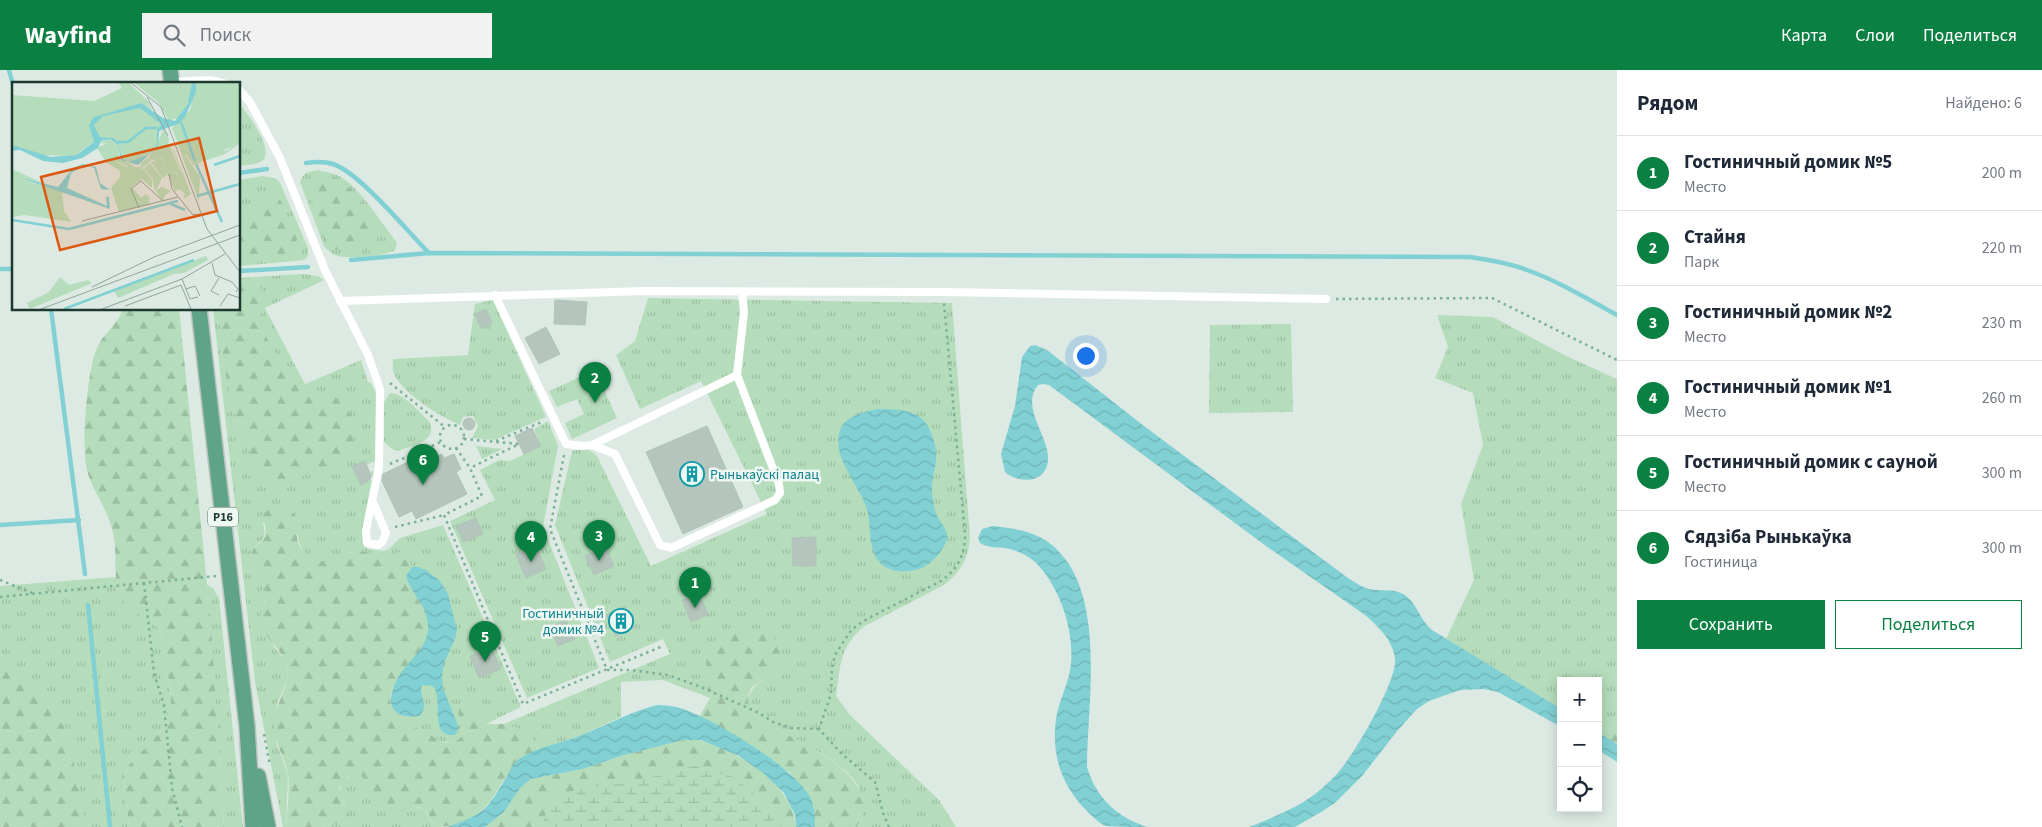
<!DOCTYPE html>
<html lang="ru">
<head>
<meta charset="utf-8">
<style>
  :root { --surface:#fff; --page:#f2f2f3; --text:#1f2937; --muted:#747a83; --line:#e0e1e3; --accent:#0b8043 }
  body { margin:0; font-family:"Source Sans 3",sans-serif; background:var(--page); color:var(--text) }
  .controls { position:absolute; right:15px; bottom:15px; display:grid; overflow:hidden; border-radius:0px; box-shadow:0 2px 12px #0003 }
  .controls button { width:45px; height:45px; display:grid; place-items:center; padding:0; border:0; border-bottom:1px solid var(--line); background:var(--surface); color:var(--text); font:25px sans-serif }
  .you { position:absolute; left:1085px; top:285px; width:18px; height:18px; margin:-12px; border:4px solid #fff; border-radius:50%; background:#1a73e8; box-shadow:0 0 0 8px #1a73e833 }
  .badge { display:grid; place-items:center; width:32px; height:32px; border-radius:50%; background:var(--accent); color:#fff; font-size:16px; font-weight:700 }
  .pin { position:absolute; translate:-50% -41px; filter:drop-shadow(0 1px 2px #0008) }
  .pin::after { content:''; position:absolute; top:26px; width:18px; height:15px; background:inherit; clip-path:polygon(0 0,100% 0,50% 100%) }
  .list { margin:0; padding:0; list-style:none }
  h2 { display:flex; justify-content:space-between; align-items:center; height:65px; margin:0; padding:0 20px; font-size:21px }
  h2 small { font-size:16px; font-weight:400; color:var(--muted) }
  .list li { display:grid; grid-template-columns:32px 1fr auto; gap:15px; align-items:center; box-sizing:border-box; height:75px; padding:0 20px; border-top:1px solid var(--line) }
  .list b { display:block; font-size:19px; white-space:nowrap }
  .list p { margin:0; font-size:16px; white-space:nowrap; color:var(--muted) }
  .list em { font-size:16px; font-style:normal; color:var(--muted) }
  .actions { display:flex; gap:10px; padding:15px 20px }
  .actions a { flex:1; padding:11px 0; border:1px solid var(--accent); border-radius:0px; text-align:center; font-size:18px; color:var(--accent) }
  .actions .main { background:var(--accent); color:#fff }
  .icon { flex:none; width:28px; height:28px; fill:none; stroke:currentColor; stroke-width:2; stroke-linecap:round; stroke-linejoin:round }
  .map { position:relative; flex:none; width:1617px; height:757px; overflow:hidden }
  header { display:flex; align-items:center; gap:30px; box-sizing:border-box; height:70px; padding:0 25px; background:var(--accent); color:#fff }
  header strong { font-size:24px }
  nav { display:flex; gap:28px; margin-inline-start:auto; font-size:18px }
  .search { width:350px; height:45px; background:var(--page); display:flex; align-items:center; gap:12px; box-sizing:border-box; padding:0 18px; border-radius:0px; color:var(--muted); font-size:19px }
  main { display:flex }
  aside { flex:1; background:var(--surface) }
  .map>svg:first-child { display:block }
</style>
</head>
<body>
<header>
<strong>Wayfind</strong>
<div class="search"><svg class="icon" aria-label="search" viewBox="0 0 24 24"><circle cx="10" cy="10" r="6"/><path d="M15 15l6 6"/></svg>Поиск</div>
<nav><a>Карта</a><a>Слои</a><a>Поделиться</a></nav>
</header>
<main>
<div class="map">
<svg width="1617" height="757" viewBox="0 0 1617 757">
  <defs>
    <pattern id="grass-tufts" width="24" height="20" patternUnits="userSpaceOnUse" patternTransform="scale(1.25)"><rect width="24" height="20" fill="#b5ddbb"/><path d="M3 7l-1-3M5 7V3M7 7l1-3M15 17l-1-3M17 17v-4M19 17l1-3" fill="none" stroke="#9bbea1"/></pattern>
    <pattern id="forest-firs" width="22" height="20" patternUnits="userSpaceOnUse" patternTransform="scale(1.25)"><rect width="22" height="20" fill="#b5ddbb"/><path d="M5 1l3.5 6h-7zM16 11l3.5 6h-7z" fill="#9bbea1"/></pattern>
    <pattern id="wetland-marsh" width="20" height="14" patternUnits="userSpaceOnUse" patternTransform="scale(1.25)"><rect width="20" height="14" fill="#b5ddbb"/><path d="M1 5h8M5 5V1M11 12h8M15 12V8" fill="none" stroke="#9bbea1"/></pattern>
    <pattern id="water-waves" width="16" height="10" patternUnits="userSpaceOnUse" patternTransform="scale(1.25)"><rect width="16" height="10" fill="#81d0d3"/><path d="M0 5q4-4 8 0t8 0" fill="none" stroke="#6fb3b5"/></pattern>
  </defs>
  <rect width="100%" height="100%" fill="#ddeae3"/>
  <g fill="url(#grass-tufts)">
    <path d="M239 33C247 43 276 80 262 91 256 95 246 95 239 96Z"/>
    <path d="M318 100C326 102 334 103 341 107 361 119 380 151 395 170L397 173 395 180C387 186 347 189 337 186 331 184 328 180 324 176L300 112C303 102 309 102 318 100Z"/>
    <polygon points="263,106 277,109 280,113 308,178 308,185 305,190 239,196 239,110"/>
    <path d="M303 204 318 206 324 210 265 238 305 314 361 290 368 312 371 313 376 324V391L366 395 364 391 353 397 361 415 373 409 370 402 376 400 363 462 364 475 368 479 383 481 389 479 400 468 443 455 521 637 486 654 476 645 474 640 459 648 462 655 463 666 453 673C436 673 409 655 396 644L399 482C395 484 389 487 384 487 374 488 364 480 353 482 346 483 341 487 335 490 311 498 297 480 297 458L263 453C267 470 263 467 254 478L252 491 262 508 267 525 261 544 274 577 285 590 287 600V611L277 634 276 672 288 704 286 757H283L255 612 213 239H239V208Z"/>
    <path d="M648 228 952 233 970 468C968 489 961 502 944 515L863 557C838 580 841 596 836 626L850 645 939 730 956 757H857C859 754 861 750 862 746 864 740 861 722 858 716 848 698 811 676 793 668 784 663 772 662 764 657 740 641 743 619 769 607L739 559 725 563 706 583 710 628 663 610 621 612V647L579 666 538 680 529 662 504 654 670 584 663 569 610 592 555 455 572 381 587 378 597 386 651 496 767 444 701 311 640 339 616 285 635 271Z"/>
    <path d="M493 230 546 347 494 370 472 368 478 356 473 346 463 347 460 355C441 347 398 321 393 301 392 298 393 293 393 289L468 285 475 234Z"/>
    <polygon points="1437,245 1493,247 1564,285 1617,309 1617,657 1598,661 1598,611 1561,611 1561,639 1446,569 1474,510 1461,434 1483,375 1473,323 1435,308 1448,277"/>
    <polygon points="1291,254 1293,342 1209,343 1210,255"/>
    <polygon points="595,300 617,348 572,369 565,353 584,344 577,329 557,337 549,321"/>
    <path d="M390 323C404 323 419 342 430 352 437 372 413 375 398 381L392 379 384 372V332Z"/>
    <polygon points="548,351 558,376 543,457 599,598 527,628 450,451 495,430 480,400 499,390 510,391 541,376 534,359"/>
    <polygon points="476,376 503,379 482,389"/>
    <path d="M117 507C119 543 144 538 160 560L171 625V637L164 658 127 697 124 714 129 757H86C80 731 77 703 70 678 58 639 30 608 0 583V516Z"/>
    <polygon points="207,515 213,518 219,528 243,757 224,757"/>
    <path d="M353 704H358C368 709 373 716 373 728 382 730 420 737 424 740 429 745 431 752 435 757H324L332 753H340L346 736C336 724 338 711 353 704Z"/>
  </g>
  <g fill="url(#forest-firs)">
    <path d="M324 107C328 107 332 107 336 108 353 115 385 156 364 174 356 180 340 182 331 177 325 173 323 166 321 161 314 144 301 116 324 107Z"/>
    <path d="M272 127 282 132 297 169 295 181 283 186 239 185V146C262 149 256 133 272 127Z"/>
    <path d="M239 213C248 213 258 213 263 221 269 229 259 241 260 251 262 264 289 304 298 318 314 328 334 319 346 336 357 350 358 384 341 395 332 400 320 397 311 401 305 404 301 409 295 411 283 415 268 409 261 400 255 393 251 384 247 376 226 333 223 286 219 239H239Z"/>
    <path d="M123 239H179L210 543 224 757H129L124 714 127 697 164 658 171 637V625L160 560C150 547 131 545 122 530 112 515 118 482 113 463 109 442 95 425 88 404 80 379 87 305 96 280 102 264 118 255 123 239Z"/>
    <path d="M277 436C284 438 293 440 296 448 299 454 297 461 297 468 299 481 311 491 324 491 335 491 343 483 354 482 373 479 375 492 399 482L409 487 412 497 406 505C411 524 428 537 428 557 428 597 347 626 423 661 431 665 438 670 446 673H453L463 666C464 654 452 642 463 633L472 635 476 645 486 654H504L529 662 538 680C490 699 503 757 435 757 431 752 430 745 425 741 412 729 395 751 381 741 367 732 380 716 358 704L348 706 339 718 342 731 349 742 346 751 323 757H286C287 740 290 720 288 704 285 687 274 673 274 656 274 633 290 619 287 598 284 580 265 570 261 552 258 542 268 533 266 523 265 511 256 503 252 492 248 476 261 476 265 466 269 454 254 442 277 436Z"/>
    <path d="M739 559C747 559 758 559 765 562 784 571 784 592 771 605 765 611 754 612 750 621 747 626 748 634 750 639 759 660 778 659 796 669 819 681 863 707 864 735 864 744 861 750 857 757H815L814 737 790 703 749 674 699 647 710 628 705 583 725 563Z"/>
    <path d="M0 583C25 603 51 629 64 659 75 685 80 728 86 757H0Z"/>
    <polygon points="1617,657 1617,674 1598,662 1598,661"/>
    <path d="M683 670C689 670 697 669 702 671 741 683 792 713 796 757H485L504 742 520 718 531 709 583 699 621 686Z"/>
  </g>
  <polygon fill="url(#wetland-marsh)" points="698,696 734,707 770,738 779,747 781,757 542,757 546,742 551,732 559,724 603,714 618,714 661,705 674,697"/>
  <g fill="url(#water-waves)">
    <path d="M1035 275 1047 280 1144 356 1348 508C1356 513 1366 520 1376 520 1386 521 1394 519 1403 524 1417 532 1419 549 1432 560L1561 639V657L1498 622 1484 619 1460 620 1429 631 1417 639 1398 660 1362 706 1335 733 1321 742 1295 757H1249C1274 747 1300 737 1320 720 1329 712 1338 704 1344 695 1358 677 1398 609 1395 588 1393 571 1378 556 1365 545L1266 476 1049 315 1043 314 1038 315C1020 337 1049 366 1048 389 1047 414 1019 414 1005 402L1001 384 1015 336 1022 287 1030 276Z"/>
    <path d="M877 339C900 339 924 339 932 365 935 373 937 383 936 391 935 400 932 408 932 417 932 426 933 435 936 443 939 452 950 461 947 470 943 481 930 496 919 499 905 503 887 503 878 490 868 477 871 454 867 439 859 414 829 385 841 358 848 345 864 342 877 339Z"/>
    <path d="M993 456C1012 458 1032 461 1048 472 1109 516 1087 632 1087 697 1096 728 1117 747 1147 757 1137 757 1114 757 1106 756 1100 754 1093 747 1088 742 1062 717 1051 685 1056 649 1059 630 1069 613 1071 594 1074 561 1061 520 1038 495 1030 486 1017 480 1005 478 996 477 988 478 980 473L978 468 982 459Z"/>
    <path d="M412 497H418L426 500 440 511 448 524 457 560 455 569 444 593 442 606 443 618 459 658 455 665C428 668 444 629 433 616L422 615C418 627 431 636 419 646 389 650 385 631 398 608 407 591 427 579 428 559 429 537 411 524 406 506Z"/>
    <path d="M657 635C666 635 674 636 683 639 715 650 794 697 810 727 815 737 815 746 815 757H796L795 745 784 723 763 703 739 686 701 670H683L621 686 583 699 531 709 520 718 504 742 485 757H447C482 744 484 744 504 711 509 704 511 695 519 689 536 677 559 674 579 666 605 656 629 642 657 635Z"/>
    <polygon points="1598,662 1617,674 1617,692 1598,680"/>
  </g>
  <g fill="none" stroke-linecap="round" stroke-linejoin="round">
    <g stroke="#81d0d3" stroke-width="4.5">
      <polyline points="9,0 14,19"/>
      <path d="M306 93C314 92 324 91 333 94 360 103 407 161 429 183"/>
      <polyline points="239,103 267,99"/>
      <path d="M351 190 429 183 1470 187C1490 190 1509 193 1527 200 1558 211 1588 229 1617 245"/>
      <polyline points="0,199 14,199"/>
      <polyline points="239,201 308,197"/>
      <polyline points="51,239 85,504"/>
      <polyline points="0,455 79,450"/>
      <polyline points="88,535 110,757"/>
    </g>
  </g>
  <g fill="#b3c5bc" stroke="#b0c4b9">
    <polygon points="555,230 587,232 585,255 554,254"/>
    <polygon points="486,239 492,253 481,258 475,244"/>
    <polygon points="546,257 560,284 539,294 525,268"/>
    <circle cx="469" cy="354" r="6"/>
    <polygon points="707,356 743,437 683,464 646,382"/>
    <polygon points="532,358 541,376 524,384 515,366"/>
    <polygon points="442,384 444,388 454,384 461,399 456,402 467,424 416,449 412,441 399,447 382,411 383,404 408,392 411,398"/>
    <polygon points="365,391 371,406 370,410 361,415 352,396"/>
    <polygon points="476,448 483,464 463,472 456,456"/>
    <polygon points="816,467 816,496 793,496 792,468"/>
    <polygon points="536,476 546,499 526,508 516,485"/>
    <polygon points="605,476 614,496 594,505 585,486"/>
    <polygon points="699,523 708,545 691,552 682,530"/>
    <polygon points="625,536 635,557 616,566 606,545"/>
    <polygon points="566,550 575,569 558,576 550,557"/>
    <polygon points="491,577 501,599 479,608 470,586"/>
  </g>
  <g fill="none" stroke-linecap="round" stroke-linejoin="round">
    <defs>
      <g id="primary">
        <polyline points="170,0 172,14"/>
        <polyline points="199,239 247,656 253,757"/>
        <polyline points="258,706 268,757"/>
      </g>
    </defs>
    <use href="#primary" stroke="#bcc4c1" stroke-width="18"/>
    <g stroke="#7cb099" stroke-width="2.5" stroke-dasharray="2.5 4" stroke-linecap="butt">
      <polyline points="1336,229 1492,228 1617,290"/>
      <polyline points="390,313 445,357"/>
      <circle cx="452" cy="367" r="12"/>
      <polyline points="464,369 519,374 470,398"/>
      <polyline points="496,371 544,351"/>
      <polyline points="456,378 470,398 482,426 444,445 523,634 663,576"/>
      <polyline points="564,385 550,459 607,600 631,600 668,605 701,617 759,643 773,652 791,658 819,659"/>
      <polyline points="390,394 441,372"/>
      <polyline points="395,457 444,445"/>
      <polyline points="0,510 35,524"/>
      <polyline points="144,513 154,603 164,635 172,718 182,757"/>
      <polyline points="0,527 216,506"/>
      <polyline points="264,664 270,696"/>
      <path d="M889 757 883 743 875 712 842 684 819 659 831 624 832 598 835 585 852 559 867 549 941 511C958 499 965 485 965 464L944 233"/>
    </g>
    <g stroke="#fff" stroke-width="8">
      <polyline points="172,12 210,10 226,14"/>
      <polyline points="239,20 250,32 280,88 325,200 368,285 380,319 379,396 366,461 367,473 378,475 382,472 386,463 373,432"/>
      <polyline points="495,225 566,374 583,376 592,375 615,384 660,475 671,478 775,430 780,423 779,414 737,305 744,242 742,222"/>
      <polyline points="340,231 644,221 943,222 1326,229"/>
      <polyline points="592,375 737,305"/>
    </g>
    <use href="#primary" stroke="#5fa389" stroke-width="15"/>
  </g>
  <defs>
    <symbol id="building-ring" viewBox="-11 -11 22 22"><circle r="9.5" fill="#eef7f1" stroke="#0f9aa8" stroke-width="1.5"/><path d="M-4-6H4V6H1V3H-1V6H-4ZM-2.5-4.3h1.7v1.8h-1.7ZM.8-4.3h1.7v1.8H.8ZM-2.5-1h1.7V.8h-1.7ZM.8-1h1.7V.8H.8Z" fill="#0f9aa8"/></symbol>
  </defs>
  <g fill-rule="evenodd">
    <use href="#building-ring" x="678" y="390" width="28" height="28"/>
    <use href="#building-ring" x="607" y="537" width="28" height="28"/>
  </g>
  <g text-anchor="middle" stroke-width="5" stroke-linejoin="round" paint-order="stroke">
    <rect fill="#eef7f1" stroke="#5c736a" stroke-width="1" x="208" y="437.5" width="30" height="19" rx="4"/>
    <g font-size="12" font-weight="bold" fill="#1e3a30">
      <text x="223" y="451">Р16</text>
    </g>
    <g font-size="14" fill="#0d838f" stroke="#eef7f1" text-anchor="start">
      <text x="710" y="409">Рынькаўскi палац</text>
      <text x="604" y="548" text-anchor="end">Гостиничный<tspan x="604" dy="16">домик №4</tspan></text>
    </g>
  </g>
  <g transform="translate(12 12)">
    <rect width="228" height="228" fill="#ddeae3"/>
    <path d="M106 0H116L139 22 78 46 82 56 64 73H30L0 65V13L82 19 110 6ZM121 0H180L178 17 168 35 157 39 147 21ZM152 46 165 76 179 112 171 117 173 112 168 106 163 110 156 92 151 96 139 80 145 78V75L150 76 154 92 162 89 165 93 169 89 157 58 154 69 143 66ZM176 53 183 67 193 73 216 68 227 57V62L213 72 181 83 173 71 176 64 172 54ZM95 61 101 62 105 68 104 80 117 86 115 91 121 85H129V81L136 76 140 78 126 89 131 86 140 98V106L130 97 120 105 129 116 134 112 138 116 136 123 107 130 99 106 108 95V89L94 80 85 66ZM138 81 150 96 144 108 150 105 159 109 153 113 151 119 142 106 141 98 132 86ZM9 98 50 109 52 129 59 140 13 133 0 135V110ZM194 174 196 178 172 191 162 192 106 216 102 209Z" fill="#b5ddbb"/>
    <path d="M184 0H227V57L223 63 202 73H193L184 68 176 53H173L176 64 173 73 188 95 187 120 160 46 178 28ZM176 7H179V12L173 27 163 36H155L153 26 161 32 170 24ZM109 14 116 21 134 19 141 28 129 21 92 30 78 38 91 27 100 25ZM130 25 149 40 145 63 136 73 116 80 110 76 106 60 100 56 87 55 82 43 91 34ZM55 46 59 48 45 66 46 71 66 68 67 60 59 57 66 49 77 59 81 55 82 60 60 74 30 73 28 59 47 57 50 48 39 56 37 53ZM97 57 106 63 108 77 121 83 120 93 115 91 116 84 103 79 105 69 101 62 87 61ZM155 58 168 88 167 93 162 89 153 92 151 76 145 75 144 79 136 76 143 66 154 69ZM0 87 31 101 6 95 34 104 9 98 6 108 0 110ZM166 96 174 102 177 114 162 104ZM48 195 57 203 76 198 80 201 18 227 15 221 37 210Z" fill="#b5ddbb"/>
    <path d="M106 33 130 52 133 72 116 78 111 74 107 57 86 51V39ZM227 43V46L222 49 204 47 199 53H181L201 44 221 47Z" fill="#b5ddbb"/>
    <path d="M180 0H184V10L173 35 166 42 147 49 146 64 126 83 109 78 106 63 98 57 89 59 86 66 70 76 51 81 31 79 8 68 0 69V65L4 64 39 75 64 73 82 60 77 43 82 35 129 21 151 36 163 39 176 22ZM128 26 149 42 145 49V63L136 73 116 80 110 76 106 60 101 56 88 55 82 43 91 34ZM71 82 84 85 88 101 98 108 89 107 82 86 74 83 59 91 55 106 95 124 94 116 97 114 98 127 6 95 46 105 61 86Z" fill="#81d0d3" fill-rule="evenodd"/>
    <path fill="none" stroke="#81d0d3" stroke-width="2.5" d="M169 40 183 79M106 60H116L134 46H146M184 82 210 140M202 83 228 74M185 114 228 102M159 122 173 128M0 138 57 147 166 119M52 227 182 178"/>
    <path fill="none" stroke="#91a49b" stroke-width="1" d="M118 0 149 25 195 147 228 190M135 15 156 54M158 96 157 92 160 107 176 127 181 133 188 132M127 126 119 107 129 99 151 119M70 139 166 115M200 181 203 193 220 200 226 207 224 210M207 196 199 209 207 213M170 197 178 217 186 215M80 205 142 175 228 143M174 207 183 204 188 214M113 224 169 203 179 227M208 224 216 212 228 216M29 227 228 153M90 227 170 197 213 172"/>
    <path fill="#de570e" fill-opacity="0.15" stroke="#de570e" stroke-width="2.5" d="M187 56 205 129 48 168 29 95Z"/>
    <rect width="228" height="228" fill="none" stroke="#1e3a30" stroke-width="2.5"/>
  </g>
</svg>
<div class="controls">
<button>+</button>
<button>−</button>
<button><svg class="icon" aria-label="locate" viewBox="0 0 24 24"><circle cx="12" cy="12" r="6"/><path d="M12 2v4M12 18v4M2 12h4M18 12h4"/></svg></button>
</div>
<div class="you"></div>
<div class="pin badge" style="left:695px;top:538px">1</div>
<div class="pin badge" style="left:595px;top:333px">2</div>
<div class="pin badge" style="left:599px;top:491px">3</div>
<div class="pin badge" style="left:531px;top:492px">4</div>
<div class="pin badge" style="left:485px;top:592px">5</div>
<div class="pin badge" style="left:423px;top:415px">6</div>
</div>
<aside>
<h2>Рядом<small>Найдено: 6</small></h2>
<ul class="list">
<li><span class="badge">1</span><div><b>Гостиничный домик №5</b><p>Место</p></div><em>200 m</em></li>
<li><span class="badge">2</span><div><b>Стайня</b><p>Парк</p></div><em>220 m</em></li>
<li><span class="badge">3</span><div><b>Гостиничный домик №2</b><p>Место</p></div><em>230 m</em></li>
<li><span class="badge">4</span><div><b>Гостиничный домик №1</b><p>Место</p></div><em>260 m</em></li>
<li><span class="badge">5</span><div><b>Гостиничный домик с сауной</b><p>Место</p></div><em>300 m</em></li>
<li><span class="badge">6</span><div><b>Сядзіба Рынькаўка</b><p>Гостиница</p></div><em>300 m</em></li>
</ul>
<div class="actions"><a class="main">Сохранить</a><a>Поделиться</a></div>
</aside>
</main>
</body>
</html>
